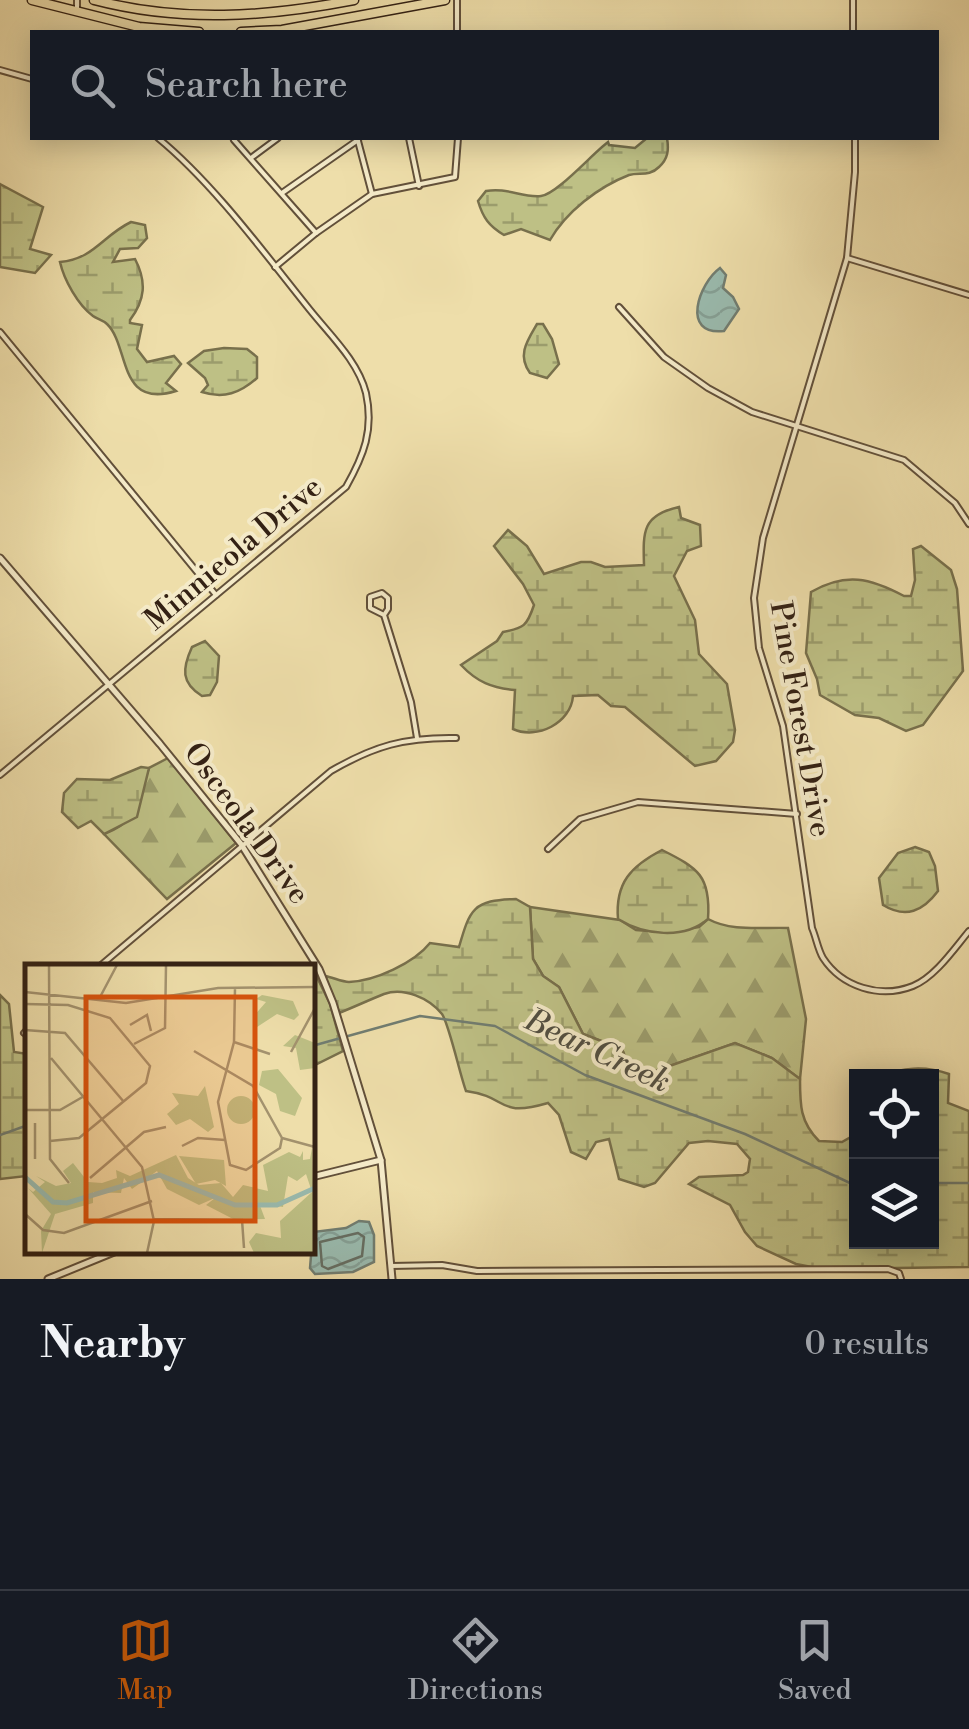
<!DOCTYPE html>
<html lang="en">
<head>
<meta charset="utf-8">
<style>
  :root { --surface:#171b24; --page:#20242c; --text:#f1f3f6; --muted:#9ea1a6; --line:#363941; --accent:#b45309 }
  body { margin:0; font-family:"Libre Bodoni",serif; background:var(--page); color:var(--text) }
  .controls { position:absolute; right:30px; bottom:30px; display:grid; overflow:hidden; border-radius:0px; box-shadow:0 5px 25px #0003 }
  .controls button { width:90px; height:90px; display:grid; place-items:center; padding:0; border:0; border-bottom:2px solid var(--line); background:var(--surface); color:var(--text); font:50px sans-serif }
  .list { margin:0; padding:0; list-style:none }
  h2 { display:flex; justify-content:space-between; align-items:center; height:130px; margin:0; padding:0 40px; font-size:42px }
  h2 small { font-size:32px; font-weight:400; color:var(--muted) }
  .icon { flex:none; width:55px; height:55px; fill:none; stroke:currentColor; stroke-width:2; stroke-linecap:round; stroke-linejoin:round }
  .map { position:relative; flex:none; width:969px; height:1279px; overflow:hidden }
  .search { position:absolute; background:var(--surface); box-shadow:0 5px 25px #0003; left:30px; right:30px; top:30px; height:110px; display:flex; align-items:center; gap:25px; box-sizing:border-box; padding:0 35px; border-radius:0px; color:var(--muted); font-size:38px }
  .sheet { height:310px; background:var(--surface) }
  nav { display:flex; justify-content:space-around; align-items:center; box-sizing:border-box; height:140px; border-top:2px solid var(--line); background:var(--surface); font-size:28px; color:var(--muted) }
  nav a { display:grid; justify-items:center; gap:5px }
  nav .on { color:var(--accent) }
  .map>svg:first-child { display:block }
</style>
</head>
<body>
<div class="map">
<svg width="969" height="1279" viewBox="0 0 969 1279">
  <defs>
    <pattern id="forest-firs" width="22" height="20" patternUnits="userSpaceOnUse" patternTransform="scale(2.5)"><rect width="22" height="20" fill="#bec085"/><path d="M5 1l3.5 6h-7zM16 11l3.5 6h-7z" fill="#9b9c6c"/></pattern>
    <pattern id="wetland-marsh" width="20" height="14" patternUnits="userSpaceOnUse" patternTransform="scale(2.5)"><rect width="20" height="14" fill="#bec085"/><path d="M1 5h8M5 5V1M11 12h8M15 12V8" fill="none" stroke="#9b9c6c"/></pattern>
    <pattern id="water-waves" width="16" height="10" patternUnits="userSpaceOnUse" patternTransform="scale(2.5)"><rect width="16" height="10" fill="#9abbaf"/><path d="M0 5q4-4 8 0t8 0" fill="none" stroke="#85a096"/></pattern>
  </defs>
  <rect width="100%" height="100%" fill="#eedeaa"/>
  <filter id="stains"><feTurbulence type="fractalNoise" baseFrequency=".002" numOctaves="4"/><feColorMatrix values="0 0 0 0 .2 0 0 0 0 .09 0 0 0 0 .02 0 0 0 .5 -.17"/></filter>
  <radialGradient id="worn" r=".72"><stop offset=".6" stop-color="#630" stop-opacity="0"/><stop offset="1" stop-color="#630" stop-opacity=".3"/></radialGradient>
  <g fill="url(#forest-firs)" stroke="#78704c" stroke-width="2.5">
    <path d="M168 758 236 843 167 899 104 834C141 820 137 800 149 768Z"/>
    <path d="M530 907 620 920 636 930 662 932 699 927 708 919C732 932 761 927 788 928L806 1019 800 1079 772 1058 735 1043 647 1074 628 1066 622 1049 583 1034 559 987 543 976 533 959Z"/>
  </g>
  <g fill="url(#wetland-marsh)" stroke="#78704c" stroke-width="2.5">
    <path d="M647 138H667C669 150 668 159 659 167 649 177 640 172 629 175 598 187 566 212 550 240L521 229 504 235C489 226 483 218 478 201L486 191C507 187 522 198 541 196 557 194 592 154 608 142L609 145 635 148Z"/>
    <polygon points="0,184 43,207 30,249 51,255 35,273 0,267"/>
    <path d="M131 222 145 225 147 238 138 248 120 249 113 262 135 259C147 282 145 300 130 320V323L142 325 137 349 147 362 174 356 181 364 166 383 176 391C117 409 130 346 107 324 103 320 97 319 93 316 78 305 64 280 60 262 94 259 102 236 131 222Z"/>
    <path d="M537 324H543L552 339 559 364 547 378 530 373C517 355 527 341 537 324Z"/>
    <path d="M224 348 247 349 257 357V378C240 393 224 399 202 392L208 385 205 378 188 363 204 351Z"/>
    <path d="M679 507 681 518 700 525 701 546 687 551 674 576 695 620 699 654 727 684 735 730 733 742 716 761 695 766 625 707 611 706 598 695 573 696C571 723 537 740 513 729L515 690C492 688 477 682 461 665L497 641 503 632C524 628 527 626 534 605L523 584 494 546 508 530 527 546 544 574 581 562H591L605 567 644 565C643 532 642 515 679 507Z"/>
    <path d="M921 546 951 570 957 589 963 671 923 725 906 731 879 718 855 715 820 695 817 679 806 653 811 592C846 572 870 578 904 596H911L915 580 913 549Z"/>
    <path d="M205 641 219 656 217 682 210 695 202 696C181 683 182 669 192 647Z"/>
    <polygon points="141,767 149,768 137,817 104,834 91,821 78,828 62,812 64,793 77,779 110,780"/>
    <path d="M915 847 929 852 935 866 938 891C923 911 906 919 883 905L879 878 898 853Z"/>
    <path d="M662 850C698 868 711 876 708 919 684 940 644 935 618 919 615 883 631 866 662 850Z"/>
    <path d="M516 899 530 907 533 959 543 976 559 987 583 1034 622 1049 629 1066 647 1074 735 1043 772 1058 800 1079C800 1105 800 1122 819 1141L842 1142 856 1134V1130V1242H932V1076H878C903 1068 924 1065 949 1074L948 1103 969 1111V1267L822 1269 796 1264 757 1246 745 1232 730 1205 689 1184 699 1177 743 1175 748 1172 750 1159 737 1144 708 1141 689 1143 655 1183 644 1187 619 1179 609 1139 596 1142 586 1159 571 1152 559 1115 548 1103C496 1118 510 1097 466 1091 460 1075 449 1024 442 1014 429 998 404 987 384 994 369 1000 354 1007 339 1013L325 976C332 977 342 982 349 982 375 981 414 963 430 943L459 947C470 909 473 900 516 899Z"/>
    <polygon points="315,973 330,1004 343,1051 313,1066"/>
    <polygon points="0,995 9,1004 14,1052 28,1054 27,1176 0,1179"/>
  </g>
  <g fill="url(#water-waves)" stroke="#717d71" stroke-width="2.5">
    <path d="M720 268 726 275 723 288 733 297 739 309 724 331C680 336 699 283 720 268Z"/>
    <polygon points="359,1221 369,1222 374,1235 374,1262 353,1272 315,1274 310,1268 313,1232 346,1228"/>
  </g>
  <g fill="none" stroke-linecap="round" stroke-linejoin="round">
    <polygon stroke="#666e62" stroke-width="2.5" points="358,1233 364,1237 362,1256 328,1269 322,1266 320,1242"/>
    <g stroke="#717d71" stroke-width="2.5">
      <polyline points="312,1046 420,1016 495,1026 585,1075 745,1134 850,1183 856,1183"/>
      <polyline points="0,1135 28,1125"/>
      <polyline points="932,1183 969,1183"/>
    </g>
    <defs>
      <g id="minor">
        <polyline points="457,0 457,32"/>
        <polyline points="853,0 853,32"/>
        <polyline points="77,12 77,0"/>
        <polyline points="0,70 32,79"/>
        <polyline points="409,138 419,186"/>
        <path d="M855 138V172L847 258 763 538 754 598 759 648 783 726 812 928C816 937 818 950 823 958 842 987 880 999 913 986 935 977 954 949 969 931"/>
        <polyline points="234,140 316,233"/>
        <polyline points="358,141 372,194"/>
        <polyline points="251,158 278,138"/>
        <polyline points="282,193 358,140"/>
        <polyline points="847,258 969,295"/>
        <polyline points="275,267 316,233 372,194 455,177 458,138"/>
        <polyline points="619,307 664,357 708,388 752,412 904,460 955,503 969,524"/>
        <polyline points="0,332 216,595"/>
        <polyline points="384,615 388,609 388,598 382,593 370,597 370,608 384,615 411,702 417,738"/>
        <path d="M0 775 346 487C364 455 374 430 366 393 358 361 330 335 310 310 265 254 213 183 158 138"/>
        <polyline points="548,849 580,819 638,802 797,814"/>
        <path d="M100 966 331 771C374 746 405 737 456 738"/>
        <polyline points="24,1033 28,1029"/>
        <polyline points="391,1266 442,1265 477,1271 888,1269 899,1273 901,1279"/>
      </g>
      <g id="tertiary">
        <polyline points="0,558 160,744 241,844 319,969 333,1003 381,1160 392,1279"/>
        <polyline points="312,1177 381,1160"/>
        <polyline points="48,1279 114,1252"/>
      </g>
      <g id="primary">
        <polyline points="32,0 139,27 199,32"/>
        <path d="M94 0C182 23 266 17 354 0"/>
        <polyline points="241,32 282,30 445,0"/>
      </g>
    </defs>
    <use href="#minor" stroke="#62503a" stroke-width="8"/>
    <use href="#tertiary" stroke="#62503a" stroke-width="9"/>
    <use href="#primary" stroke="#332114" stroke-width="11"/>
    <use href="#minor" stroke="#f4eac8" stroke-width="4"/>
    <use href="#tertiary" stroke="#f4eac8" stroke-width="5"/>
    <use href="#primary" stroke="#eedeaa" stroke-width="8"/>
  </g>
  <g text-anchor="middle" stroke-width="8" stroke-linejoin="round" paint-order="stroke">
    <g font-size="30" fill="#332114" stroke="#f4eac8">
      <text transform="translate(233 553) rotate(-40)" y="10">Minnieola Drive</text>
      <text transform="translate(801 719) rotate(80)" y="10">Pine Forest Drive</text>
      <text transform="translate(247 823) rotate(54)" y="10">Osceola Drive</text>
    </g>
    <g font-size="32" font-style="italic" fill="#524f42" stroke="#f4eac8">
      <text transform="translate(598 1050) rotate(25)" y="11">Bear Creek</text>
    </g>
  </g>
  <g transform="translate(25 964)">
    <rect width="290" height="290" fill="#eedeaa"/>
    <path d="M154 192 199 196 201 222 190 216 171 220Z" fill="#bec085"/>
    <path d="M237 31 268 37 274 51 269 56 252 50 232 63 228 53 241 38 231 35ZM270 71 290 79V104L275 106 271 84 258 82ZM253 105 277 134 270 152 255 147 251 130 234 121 237 107ZM180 122 189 163 183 168 165 155 151 161 142 150 154 140 147 129 173 132ZM202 146a14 14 0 1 1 28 0a14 14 0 1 1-28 0ZM287 184 290 289H229L224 278 231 269 256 274 255 257 287 228 281 210 272 217 263 212 258 243 234 239 240 255 210 256 181 241 190 234 174 241 142 225 132 207 107 225 99 214 96 229 68 228V239L30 250 17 289 16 267 26 250 3 224 8 228 20 218 11 212 31 222 46 219 38 207 48 199 63 218 77 219 92 214 91 206 105 212 151 191 163 214 174 221 196 219 208 233 218 221 243 227 238 201 264 188 275 193 278 187V196L285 195Z" fill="#bec085"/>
    <path fill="none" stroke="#9abbaf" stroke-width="5" d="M0 213 28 238 42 239 134 211 210 241H252L290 224"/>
    <path fill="none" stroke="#a3926e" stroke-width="2.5" d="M24 1 25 195 44 219M210 24 209 78 193 138 205 201 221 206 255 184 257 174M0 28 101 39 193 24 290 23M74 35 92 1M0 40 43 41 85 54 125 102 121 119 54 174 25 177M105 61 122 51 126 67M0 66 40 69 99 138M209 78 245 90M109 80 140 64 141 1M169 87 228 122 257 174M266 88 290 44M26 94 117 203 129 257 122 289M0 146H35L61 131M10 159V195M257 174 290 183M157 182 173 174 200 176M65 214 119 168 141 163M0 250 18 266 39 269 127 237M129 255 217 256 219 284"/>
    <path fill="#d6530d" fill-opacity="0.15" stroke="#d6530d" stroke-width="5" d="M61 33H230V257H61Z"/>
    <rect width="290" height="290" fill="none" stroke="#332114" stroke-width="5"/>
  </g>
  <rect width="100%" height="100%" filter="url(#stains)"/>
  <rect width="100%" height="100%" fill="url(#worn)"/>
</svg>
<div class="controls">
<button><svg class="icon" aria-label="locate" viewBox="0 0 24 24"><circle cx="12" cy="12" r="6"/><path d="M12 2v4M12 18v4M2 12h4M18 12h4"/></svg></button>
<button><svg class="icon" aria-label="layers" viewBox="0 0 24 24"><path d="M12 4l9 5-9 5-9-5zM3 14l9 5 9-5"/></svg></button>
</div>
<div class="search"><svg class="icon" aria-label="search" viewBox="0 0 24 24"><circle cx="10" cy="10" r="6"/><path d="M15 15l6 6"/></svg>Search here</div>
</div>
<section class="sheet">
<h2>Nearby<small>0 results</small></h2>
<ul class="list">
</ul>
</section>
<nav>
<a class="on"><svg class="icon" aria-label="map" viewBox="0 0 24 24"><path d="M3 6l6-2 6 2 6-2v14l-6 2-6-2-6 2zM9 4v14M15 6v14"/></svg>Map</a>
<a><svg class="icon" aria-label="directions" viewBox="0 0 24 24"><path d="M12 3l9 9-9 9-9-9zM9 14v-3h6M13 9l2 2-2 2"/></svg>Directions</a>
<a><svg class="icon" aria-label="saved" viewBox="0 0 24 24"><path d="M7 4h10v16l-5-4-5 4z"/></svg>Saved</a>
</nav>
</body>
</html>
